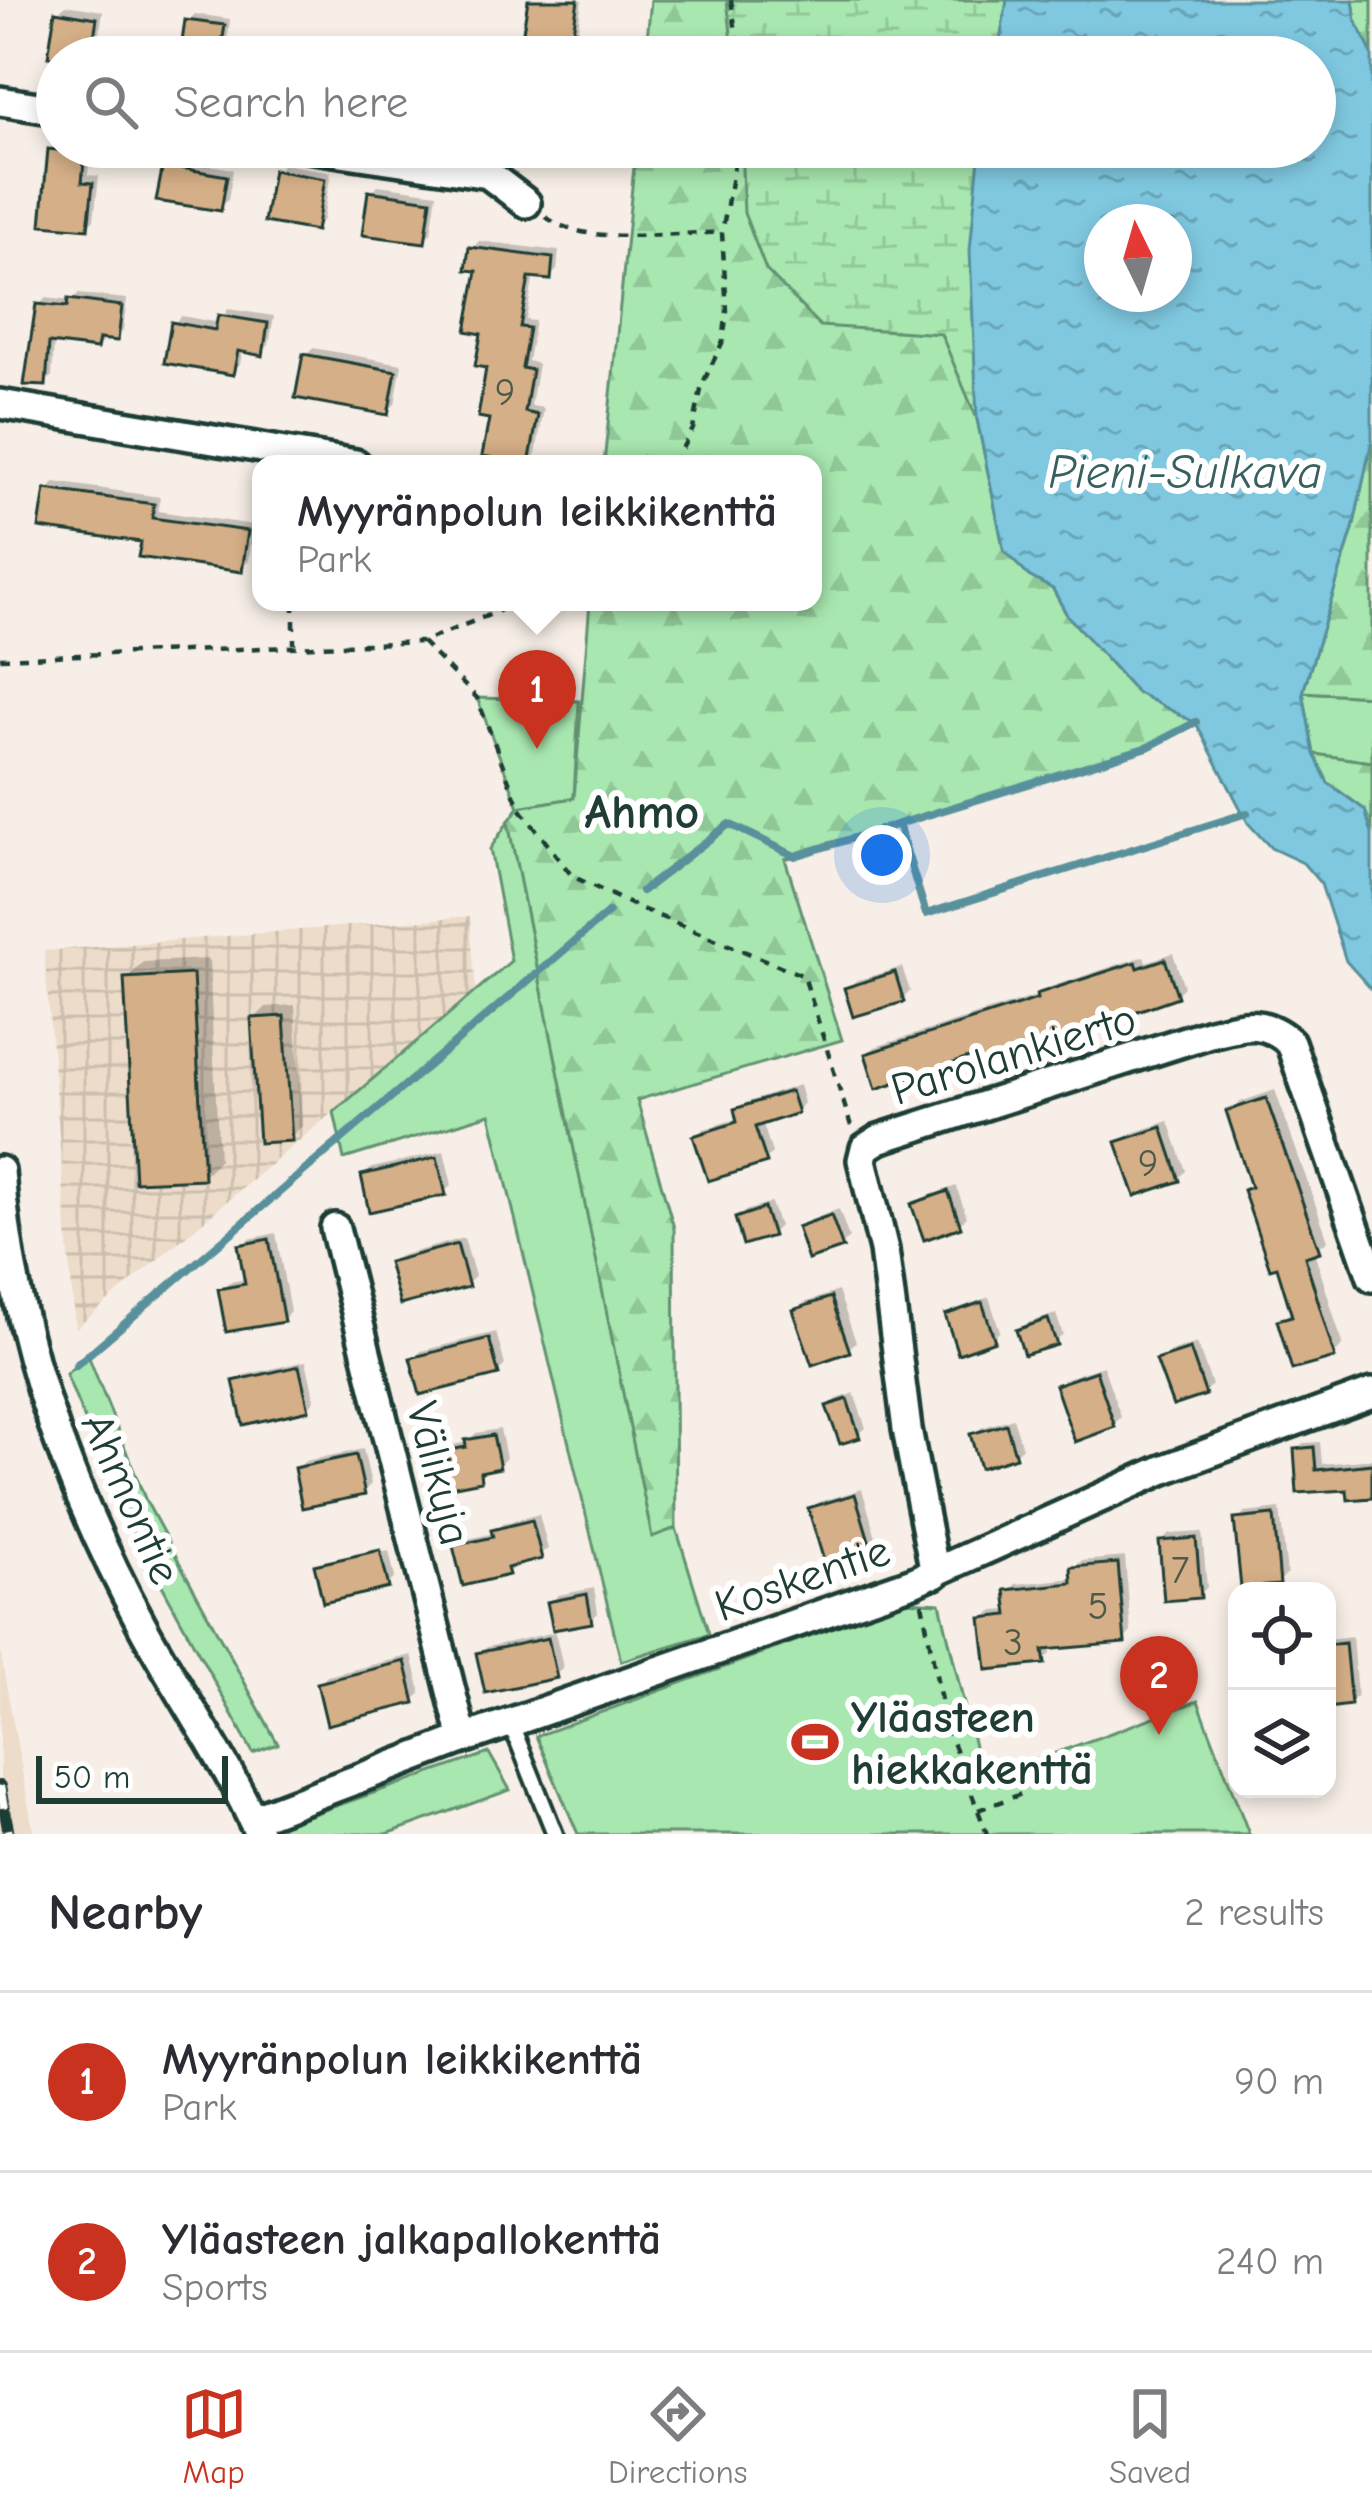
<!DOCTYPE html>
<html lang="en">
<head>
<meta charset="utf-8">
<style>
  :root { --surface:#fff; --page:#f2f2f3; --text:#2b2b33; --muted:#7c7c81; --line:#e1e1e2; --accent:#c8321e }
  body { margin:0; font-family:"Comic Neue",sans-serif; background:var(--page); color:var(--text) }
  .controls { position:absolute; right:36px; bottom:36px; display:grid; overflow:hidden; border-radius:24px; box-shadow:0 6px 18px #0003 }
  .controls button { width:108px; height:108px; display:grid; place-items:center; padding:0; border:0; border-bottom:3px solid var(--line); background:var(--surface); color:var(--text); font:60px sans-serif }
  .compass { position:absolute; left:1084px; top:204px; width:108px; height:108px; border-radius:50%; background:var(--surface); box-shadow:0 6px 18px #0003; rotate:355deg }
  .scale { position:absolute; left:36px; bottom:30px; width:192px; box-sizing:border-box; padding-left:12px; border:6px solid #1f3d34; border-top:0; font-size:33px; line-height:42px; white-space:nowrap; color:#1f3d34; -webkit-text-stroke:9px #fff; paint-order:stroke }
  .you { position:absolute; left:882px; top:855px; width:42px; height:42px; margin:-30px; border:9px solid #fff; border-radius:50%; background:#1a73e8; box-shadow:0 0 0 18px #1a73e833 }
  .badge { display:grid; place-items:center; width:78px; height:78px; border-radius:50%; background:var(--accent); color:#fff; font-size:39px; font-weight:700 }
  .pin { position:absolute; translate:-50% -99px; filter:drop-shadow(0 3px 6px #0008) }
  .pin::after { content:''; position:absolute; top:63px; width:42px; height:36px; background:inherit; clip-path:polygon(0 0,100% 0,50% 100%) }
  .popup { position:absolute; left:252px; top:455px; width:570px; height:156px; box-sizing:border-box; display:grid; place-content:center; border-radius:24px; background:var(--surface); filter:drop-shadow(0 3px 9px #0005); font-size:39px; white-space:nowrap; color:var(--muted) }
  .popup b { font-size:45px; color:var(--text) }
  .popup::after { content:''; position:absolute; left:50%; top:100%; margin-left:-24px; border:24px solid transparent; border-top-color:var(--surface) }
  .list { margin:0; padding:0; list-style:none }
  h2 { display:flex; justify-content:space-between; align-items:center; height:156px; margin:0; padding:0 48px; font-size:51px }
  h2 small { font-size:39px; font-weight:400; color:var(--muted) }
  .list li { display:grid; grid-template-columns:78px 1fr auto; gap:36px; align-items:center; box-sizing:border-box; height:180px; padding:0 48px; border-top:3px solid var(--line) }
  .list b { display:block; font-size:45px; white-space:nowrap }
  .list p { margin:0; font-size:39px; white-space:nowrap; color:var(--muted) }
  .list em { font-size:39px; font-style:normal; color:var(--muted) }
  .icon { flex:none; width:66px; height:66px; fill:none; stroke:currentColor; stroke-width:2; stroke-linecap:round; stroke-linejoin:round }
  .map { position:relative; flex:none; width:1372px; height:1834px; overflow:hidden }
  .search { position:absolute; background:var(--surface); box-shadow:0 6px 18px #0003; left:36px; right:36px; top:36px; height:132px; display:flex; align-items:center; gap:30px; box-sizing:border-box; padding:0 42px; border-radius:66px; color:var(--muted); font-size:45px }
  .sheet { height:516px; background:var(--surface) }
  nav { display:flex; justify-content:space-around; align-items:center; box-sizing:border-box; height:168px; border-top:3px solid var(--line); background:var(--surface); font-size:33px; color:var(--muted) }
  nav a { display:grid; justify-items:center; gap:6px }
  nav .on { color:var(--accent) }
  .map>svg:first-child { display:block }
</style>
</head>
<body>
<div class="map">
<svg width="1372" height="1834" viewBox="0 0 1372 1834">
  <defs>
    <pattern id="industrial-grid" width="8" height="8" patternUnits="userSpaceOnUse" patternTransform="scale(3)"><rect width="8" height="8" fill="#eddcca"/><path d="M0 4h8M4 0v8" fill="none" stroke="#cbbeae"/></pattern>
    <pattern id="forest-firs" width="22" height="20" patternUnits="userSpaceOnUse" patternTransform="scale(3)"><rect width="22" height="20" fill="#a8e7af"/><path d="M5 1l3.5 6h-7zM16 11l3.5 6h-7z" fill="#90c797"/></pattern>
    <pattern id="wetland-marsh" width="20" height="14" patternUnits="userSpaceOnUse" patternTransform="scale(3)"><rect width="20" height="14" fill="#a8e7af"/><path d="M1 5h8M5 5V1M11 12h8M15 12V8" fill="none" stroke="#90c797"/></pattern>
    <pattern id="water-ripples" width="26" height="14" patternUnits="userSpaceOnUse" patternTransform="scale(3)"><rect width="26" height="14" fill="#7fc8e0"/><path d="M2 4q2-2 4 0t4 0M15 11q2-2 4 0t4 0" fill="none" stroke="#67a4b6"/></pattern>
  </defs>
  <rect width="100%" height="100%" fill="#f7efe7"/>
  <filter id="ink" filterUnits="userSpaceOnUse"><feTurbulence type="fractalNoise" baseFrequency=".00833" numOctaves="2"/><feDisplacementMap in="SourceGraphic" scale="24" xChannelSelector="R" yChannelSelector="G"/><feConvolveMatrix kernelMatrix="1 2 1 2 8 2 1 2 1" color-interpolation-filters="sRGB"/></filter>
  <g filter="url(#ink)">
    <polygon fill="#eddcca" points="0,1647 4,1673 34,1834 0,1834"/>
    <polygon fill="url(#industrial-grid)" points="470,916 476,992 75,1329 44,951"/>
    <g fill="#a8e7af" stroke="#649272" stroke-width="3">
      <polygon points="1303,692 1372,696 1372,762 1314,754"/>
      <polygon points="477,698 579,701 574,798 519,807"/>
      <polygon points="508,822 652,1536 676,1528 709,1634 621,1661 490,1114 344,1159 334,1112 511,961 490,849"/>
      <polygon points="88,1355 146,1501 278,1744 253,1753 120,1508 66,1374"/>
      <polygon points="905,1601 940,1603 982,1780 1198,1701 1249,1834 578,1834 536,1736"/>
      <polygon points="489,1753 510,1790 387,1834 283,1834 281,1825"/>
    </g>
    <g fill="url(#forest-firs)" stroke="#649272" stroke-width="3">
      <polygon points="651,0 1007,0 997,57 645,57"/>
      <polygon points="1353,0 1372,0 1372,54 1356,21"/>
      <polygon points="636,147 980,147 977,419 1029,576 1053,589 1067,615 1136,692 1196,722 1148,747 785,859 842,1040 637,1100 674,1228 676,1528 652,1537 508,822 519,807 574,798 590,602 813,602 813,464 604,464"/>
      <polygon points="1372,439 1372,696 1303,692 1353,529"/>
      <polygon points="1314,754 1372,762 1372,834 1365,810 1328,783"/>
    </g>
    <g fill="url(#wetland-marsh)" stroke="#649272" stroke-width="3">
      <polygon points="727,0 1195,0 1179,57 734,57"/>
      <polygon points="741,147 1169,147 1102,222 1102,294 1136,692 1067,615 1053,589 1029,576 1004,551 977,419 941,334 820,326 766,270 744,213"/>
    </g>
    <path fill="url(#water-ripples)" stroke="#59909b" stroke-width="3" fill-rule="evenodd" d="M1007 0H1353L1356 21 1372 54V439L1353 529 1303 692 1314 754 1328 783 1365 810 1372 834V990L1346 961 1321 884 1303 863 1271 848 1248 823 1196 723 1136 692 1067 615 1053 589 1029 576 1004 551 977 419 970 250 980 147H1315V57H997ZM1102 222H1174V294H1102Z"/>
    <g fill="#0003">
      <polygon points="531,0 582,0 574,57 522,57"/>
      <polygon points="66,5 103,11 96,57 57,57 57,66 49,65 58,12"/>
      <polygon points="195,14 230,19 227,44 274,51 273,57 145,57 147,43 154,36 185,40 188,21"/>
      <polygon points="57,145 91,147 88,175 99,176 94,219 87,226 51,151"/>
      <polygon points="173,159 233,169 228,200 220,208 166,167"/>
      <polygon points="283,164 331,172 323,220 315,228 276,172"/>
      <polygon points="378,185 437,193 431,233 423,240 371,193"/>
      <polygon points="479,241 559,251 557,270 550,277 534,275 526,320 535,321 528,361 538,364 531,406 544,408 536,454 528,461 492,417 480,268 472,249"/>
      <polygon points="78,294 127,299 123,331 96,346 54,341 52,376 45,383 39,305 46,298 71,301"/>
      <polygon points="228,309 274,316 269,345 262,352 243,349 240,364 232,372 174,324 181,316 220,323"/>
      <polygon points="313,348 402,364 395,404 387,412 306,356"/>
      <polygon points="55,482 160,497 158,511 254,525 249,561 241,568 144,540 48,490"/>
      <polygon points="1173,953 1184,987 1176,995 974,1053 868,1054 875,1047 1039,995 1047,988 1144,956 1146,962"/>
      <polygon points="209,959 219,1160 203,1176 127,979 143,962"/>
      <polygon points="902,967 910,991 902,999 848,989 855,981"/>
      <polygon points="295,1005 302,1126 290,1138 254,1019 266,1007"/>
      <polygon points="799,1085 804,1103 797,1111 762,1121 772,1153 765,1160 697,1136 704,1129 739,1118 737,1110 745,1103"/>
      <polygon points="1275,1090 1328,1240 1314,1251 1343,1345 1334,1355 1280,1321 1293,1310 1279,1263 1246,1191 1253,1184 1230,1112 1240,1102"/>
      <polygon points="1169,1121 1186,1171 1179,1178 1120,1143 1127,1135"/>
      <polygon points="444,1151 452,1185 444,1192 364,1175 372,1168"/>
      <polygon points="956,1186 967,1217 959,1224 915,1205 922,1198"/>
      <polygon points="771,1203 779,1226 771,1234 738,1219 745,1211"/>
      <polygon points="839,1209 849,1238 841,1245 800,1228 808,1221"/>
      <polygon points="276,1233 290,1312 283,1319 222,1290 229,1282 247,1279 241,1246 249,1239"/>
      <polygon points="464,1238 475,1276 467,1284 392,1263 399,1256"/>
      <polygon points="838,1291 856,1342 848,1349 797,1310 804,1303"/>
      <polygon points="989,1297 1000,1331 993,1338 948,1316 956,1309"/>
      <polygon points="1056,1314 1063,1335 1055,1342 1019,1331 1027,1323"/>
      <polygon points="496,1332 505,1365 497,1373 414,1359 421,1351"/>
      <polygon points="1197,1343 1212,1385 1204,1392 1160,1361 1167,1353"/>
      <polygon points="306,1361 315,1400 308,1408 237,1382 244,1375"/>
      <polygon points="1103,1366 1121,1417 1113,1425 1059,1386 1066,1378"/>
      <polygon points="854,1393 866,1428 858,1435 830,1406 837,1399"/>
      <polygon points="1013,1418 1022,1447 1014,1455 973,1435 981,1428"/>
      <polygon points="500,1429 506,1458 498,1466 487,1468 480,1478 436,1454 444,1447 467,1442 476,1433"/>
      <polygon points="1320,1442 1322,1464 1372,1459 1372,1495 1350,1487 1300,1490 1297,1450 1304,1443"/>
      <polygon points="363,1449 371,1484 363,1492 297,1469 305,1461"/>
      <polygon points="862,1489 879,1547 872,1554 811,1509 819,1502"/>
      <polygon points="1280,1509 1287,1574 1279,1582 1238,1520 1245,1513"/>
      <polygon points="539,1514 548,1549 507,1572 457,1547 464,1540 494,1533 502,1524"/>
      <polygon points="1202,1532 1207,1587 1200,1595 1162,1542 1169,1534"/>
      <polygon points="389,1551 395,1578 387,1585 318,1566 322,1562 322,1567"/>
      <polygon points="1125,1557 1131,1632 1124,1640 1050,1646 1051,1654 1043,1661 985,1619 992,1611 1010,1610 1008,1591 1016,1584 1075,1578 1074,1568 1081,1561"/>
      <polygon points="594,1588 598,1613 591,1620 551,1603 558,1595"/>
      <polygon points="555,1632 563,1667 555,1675 480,1654 487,1647"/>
      <polygon points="1352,1637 1357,1695 1350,1703 1327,1705 1327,1640"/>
      <polygon points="412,1655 421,1693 414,1700 320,1684 327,1676"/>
    </g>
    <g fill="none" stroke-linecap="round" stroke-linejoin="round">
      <g stroke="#59909b" stroke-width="8">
        <polyline points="898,824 926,914 1247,813"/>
        <polyline points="642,891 729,824 795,856 1148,747 1196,722"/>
        <polyline points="76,1365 609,912"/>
      </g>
    </g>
    <g fill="#d5af87" stroke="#1f3d34" stroke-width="3">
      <polygon points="528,0 578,0 569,57 519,57"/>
      <polygon points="55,11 97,18 91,57 48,57"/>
      <polygon points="185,20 225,25 220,57 180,57"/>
      <polygon points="48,149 85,153 82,182 93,183 88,229 41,225"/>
      <polygon points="163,165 227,176 221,211 156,201"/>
      <polygon points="273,170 325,179 316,231 264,222"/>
      <polygon points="368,191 431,200 425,243 362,235"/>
      <polygon points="469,247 553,258 551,280 529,278 520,327 529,328 522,368 532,370 525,412 538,415 529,464 482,456 489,419 478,417 486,368 475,366 481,334 466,331 477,271 466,270"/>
      <polygon points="68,299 122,306 118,341 99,339 97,349 49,343 46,386 24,385 36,304 67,307"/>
      <polygon points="218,315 268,323 263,356 238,351 233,375 164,363 171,322 215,330"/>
      <polygon points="303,354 396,371 388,415 295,398"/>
      <polygon points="45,489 154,504 152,518 248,531 242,572 138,557 141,542 39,528"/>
      <polygon points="1165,959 1178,997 975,1067 972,1057 876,1089 865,1054 1037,999 1036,994 1136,962 1138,968"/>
      <polygon points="895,972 904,1002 853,1017 844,988"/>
      <polygon points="193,974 204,1179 135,1182 124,978"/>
      <polygon points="284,1016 292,1141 259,1143 251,1018"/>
      <polygon points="791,1091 798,1113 755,1127 767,1163 708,1181 693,1136 737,1122 734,1109"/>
      <polygon points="1266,1098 1320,1252 1305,1257 1335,1358 1292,1370 1277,1320 1292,1316 1277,1267 1270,1269 1243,1190 1251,1187 1226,1111"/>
      <polygon points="1162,1127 1180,1181 1135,1196 1116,1142"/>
      <polygon points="437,1157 446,1195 369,1212 361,1175"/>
      <polygon points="948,1191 961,1227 924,1240 911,1204"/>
      <polygon points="764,1208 773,1236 743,1245 735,1218"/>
      <polygon points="831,1215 843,1248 808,1260 797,1227"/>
      <polygon points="269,1239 284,1322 226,1332 218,1289 245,1284 238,1245"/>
      <polygon points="457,1244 469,1287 400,1305 388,1262"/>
      <polygon points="831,1297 850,1352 812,1365 793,1310"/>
      <polygon points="982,1302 995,1341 958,1354 945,1315"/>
      <polygon points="1048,1319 1057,1345 1024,1355 1016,1330"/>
      <polygon points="489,1338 499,1375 420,1395 410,1358"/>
      <polygon points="1190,1349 1206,1395 1173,1406 1156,1360"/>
      <polygon points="299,1366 309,1410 243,1425 233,1381"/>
      <polygon points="1096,1371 1115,1427 1075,1442 1055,1385"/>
      <polygon points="847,1399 860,1438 840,1444 826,1406"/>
      <polygon points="1006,1424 1016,1457 980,1468 970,1434"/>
      <polygon points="493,1435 500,1468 480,1472 481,1481 440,1489 433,1453 466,1447 465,1440"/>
      <polygon points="1314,1447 1316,1470 1372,1464 1372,1498 1348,1500 1347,1490 1297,1493 1294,1449"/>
      <polygon points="356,1455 365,1495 302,1508 294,1468"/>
      <polygon points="855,1494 874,1557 827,1571 808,1508"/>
      <polygon points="1274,1515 1280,1585 1241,1588 1234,1519"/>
      <polygon points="532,1520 542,1559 507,1568 509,1575 463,1586 453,1546 493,1537 491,1530"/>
      <polygon points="1196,1538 1201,1598 1164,1601 1159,1541"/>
      <polygon points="380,1550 389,1588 323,1603 314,1565"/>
      <polygon points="1118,1563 1125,1643 1043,1650 1045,1664 987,1670 981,1618 1008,1615 1005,1590 1072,1583 1071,1567"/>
      <polygon points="587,1594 592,1623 553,1630 547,1602"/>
      <polygon points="548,1638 557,1678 485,1693 476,1653"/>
      <polygon points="1345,1643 1351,1705 1327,1708 1327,1645"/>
      <polygon points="405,1661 415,1703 327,1725 317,1683"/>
    </g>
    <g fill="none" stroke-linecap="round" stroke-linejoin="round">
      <defs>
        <polyline id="lane" points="511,1724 555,1834"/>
        <g id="street">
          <polyline points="0,101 57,110"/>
          <polyline points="307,147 488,174 526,203"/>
          <polyline points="0,404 356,464"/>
          <path d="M0 1171C11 1331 66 1484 142 1625 179 1694 227 1761 259 1834"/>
          <polyline points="335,1228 463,1739"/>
          <path d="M935 1574 907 1429 884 1250 862 1160 865 1148 879 1139 1210 1033C1244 1025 1262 1018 1290 1042L1372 1277"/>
          <polyline points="252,1819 463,1739 913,1582 1162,1470 1372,1393"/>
        </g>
      </defs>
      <use href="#lane" stroke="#1f3d34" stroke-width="22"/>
      <use href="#street" stroke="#1f3d34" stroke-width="36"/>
      <g stroke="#1f3d34" stroke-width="4.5" stroke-dasharray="9 9" stroke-linecap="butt">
        <polyline points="731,0 740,57"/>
        <path d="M546 217C587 248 672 231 722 233"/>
        <polyline points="673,464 693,429 702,385 723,341 727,311 722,233 737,147"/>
        <polyline points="294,602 294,644"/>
        <polyline points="422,642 477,698 519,807 572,876 632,905 804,976 851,1126"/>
        <polyline points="0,658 422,642 499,611 512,602"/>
        <polyline points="922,1603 946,1726 987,1834"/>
        <polyline points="978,1810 1024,1793"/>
      </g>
      <use href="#lane" stroke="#fff" stroke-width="14"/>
      <use href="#street" stroke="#fff" stroke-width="27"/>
      <defs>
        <polyline id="rail" points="0,1786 9,1834"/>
      </defs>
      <use href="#rail" stroke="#1f3d34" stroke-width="12"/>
      <use href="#rail" stroke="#fff" stroke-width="8" stroke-dasharray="22" stroke-linecap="butt"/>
    </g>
  </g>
  <defs>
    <symbol id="stadium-bare" viewBox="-9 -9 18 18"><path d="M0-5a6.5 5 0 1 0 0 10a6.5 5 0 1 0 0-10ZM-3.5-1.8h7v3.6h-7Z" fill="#c8321e" stroke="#fff" stroke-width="2.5" paint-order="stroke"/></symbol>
  </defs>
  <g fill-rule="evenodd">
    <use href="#stadium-bare" x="782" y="1709" width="66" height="66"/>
  </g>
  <g text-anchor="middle" stroke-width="12" stroke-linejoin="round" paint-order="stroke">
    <g font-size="39" fill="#4c5a49">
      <text x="505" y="405">9</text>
      <text x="1148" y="1176">9</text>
      <text x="1180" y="1583">7</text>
      <text x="1098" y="1619">5</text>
      <text x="1013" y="1655">3</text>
    </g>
    <g font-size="45" fill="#1f3d34" stroke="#fff">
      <text transform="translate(1013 1053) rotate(-17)" y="16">Parolankierto</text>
      <text transform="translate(440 1473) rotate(76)" y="16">Välikuja</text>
      <text transform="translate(132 1498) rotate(66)" y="16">Ahmontie</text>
      <text transform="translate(802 1577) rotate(-19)" y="16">Koskentie</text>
    </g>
    <g font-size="45" font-weight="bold" fill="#1f3d34" stroke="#fff" text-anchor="start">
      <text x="851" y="1732">Yläasteen<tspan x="851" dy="52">hiekkakenttä</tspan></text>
    </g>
    <g font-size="48" font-style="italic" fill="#37605f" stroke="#fff">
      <text x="1185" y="488">Pieni-Sulkava</text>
    </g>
    <g font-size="48" font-weight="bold" fill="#1f3d34" stroke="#fff">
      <text x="642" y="828">Ahmo</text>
    </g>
  </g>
</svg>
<div class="controls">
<button><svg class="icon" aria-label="locate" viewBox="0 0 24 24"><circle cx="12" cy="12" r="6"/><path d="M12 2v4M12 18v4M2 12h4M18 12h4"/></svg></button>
<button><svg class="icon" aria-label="layers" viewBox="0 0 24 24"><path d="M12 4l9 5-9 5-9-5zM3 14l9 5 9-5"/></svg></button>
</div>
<svg class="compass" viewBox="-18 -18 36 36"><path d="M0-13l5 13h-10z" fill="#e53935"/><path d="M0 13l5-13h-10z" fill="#7c7c81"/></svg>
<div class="scale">50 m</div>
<div class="you"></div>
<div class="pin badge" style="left:537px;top:749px">1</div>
<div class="popup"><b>Myyränpolun leikkikenttä</b>Park</div>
<div class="pin badge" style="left:1159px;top:1735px">2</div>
<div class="search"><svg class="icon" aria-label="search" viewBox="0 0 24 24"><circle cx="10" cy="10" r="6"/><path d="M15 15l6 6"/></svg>Search here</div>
</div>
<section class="sheet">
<h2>Nearby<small>2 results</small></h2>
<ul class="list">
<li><span class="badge">1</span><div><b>Myyränpolun leikkikenttä</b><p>Park</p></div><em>90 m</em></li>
<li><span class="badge">2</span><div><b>Yläasteen jalkapallokenttä</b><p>Sports</p></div><em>240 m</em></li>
</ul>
</section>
<nav>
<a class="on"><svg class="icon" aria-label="map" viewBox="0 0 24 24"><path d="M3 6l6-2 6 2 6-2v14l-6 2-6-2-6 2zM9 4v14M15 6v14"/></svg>Map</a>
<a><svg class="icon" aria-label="directions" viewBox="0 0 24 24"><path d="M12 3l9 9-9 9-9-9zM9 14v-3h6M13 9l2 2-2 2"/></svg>Directions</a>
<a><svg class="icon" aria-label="saved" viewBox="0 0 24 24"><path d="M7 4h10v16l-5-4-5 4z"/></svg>Saved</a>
</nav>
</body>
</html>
